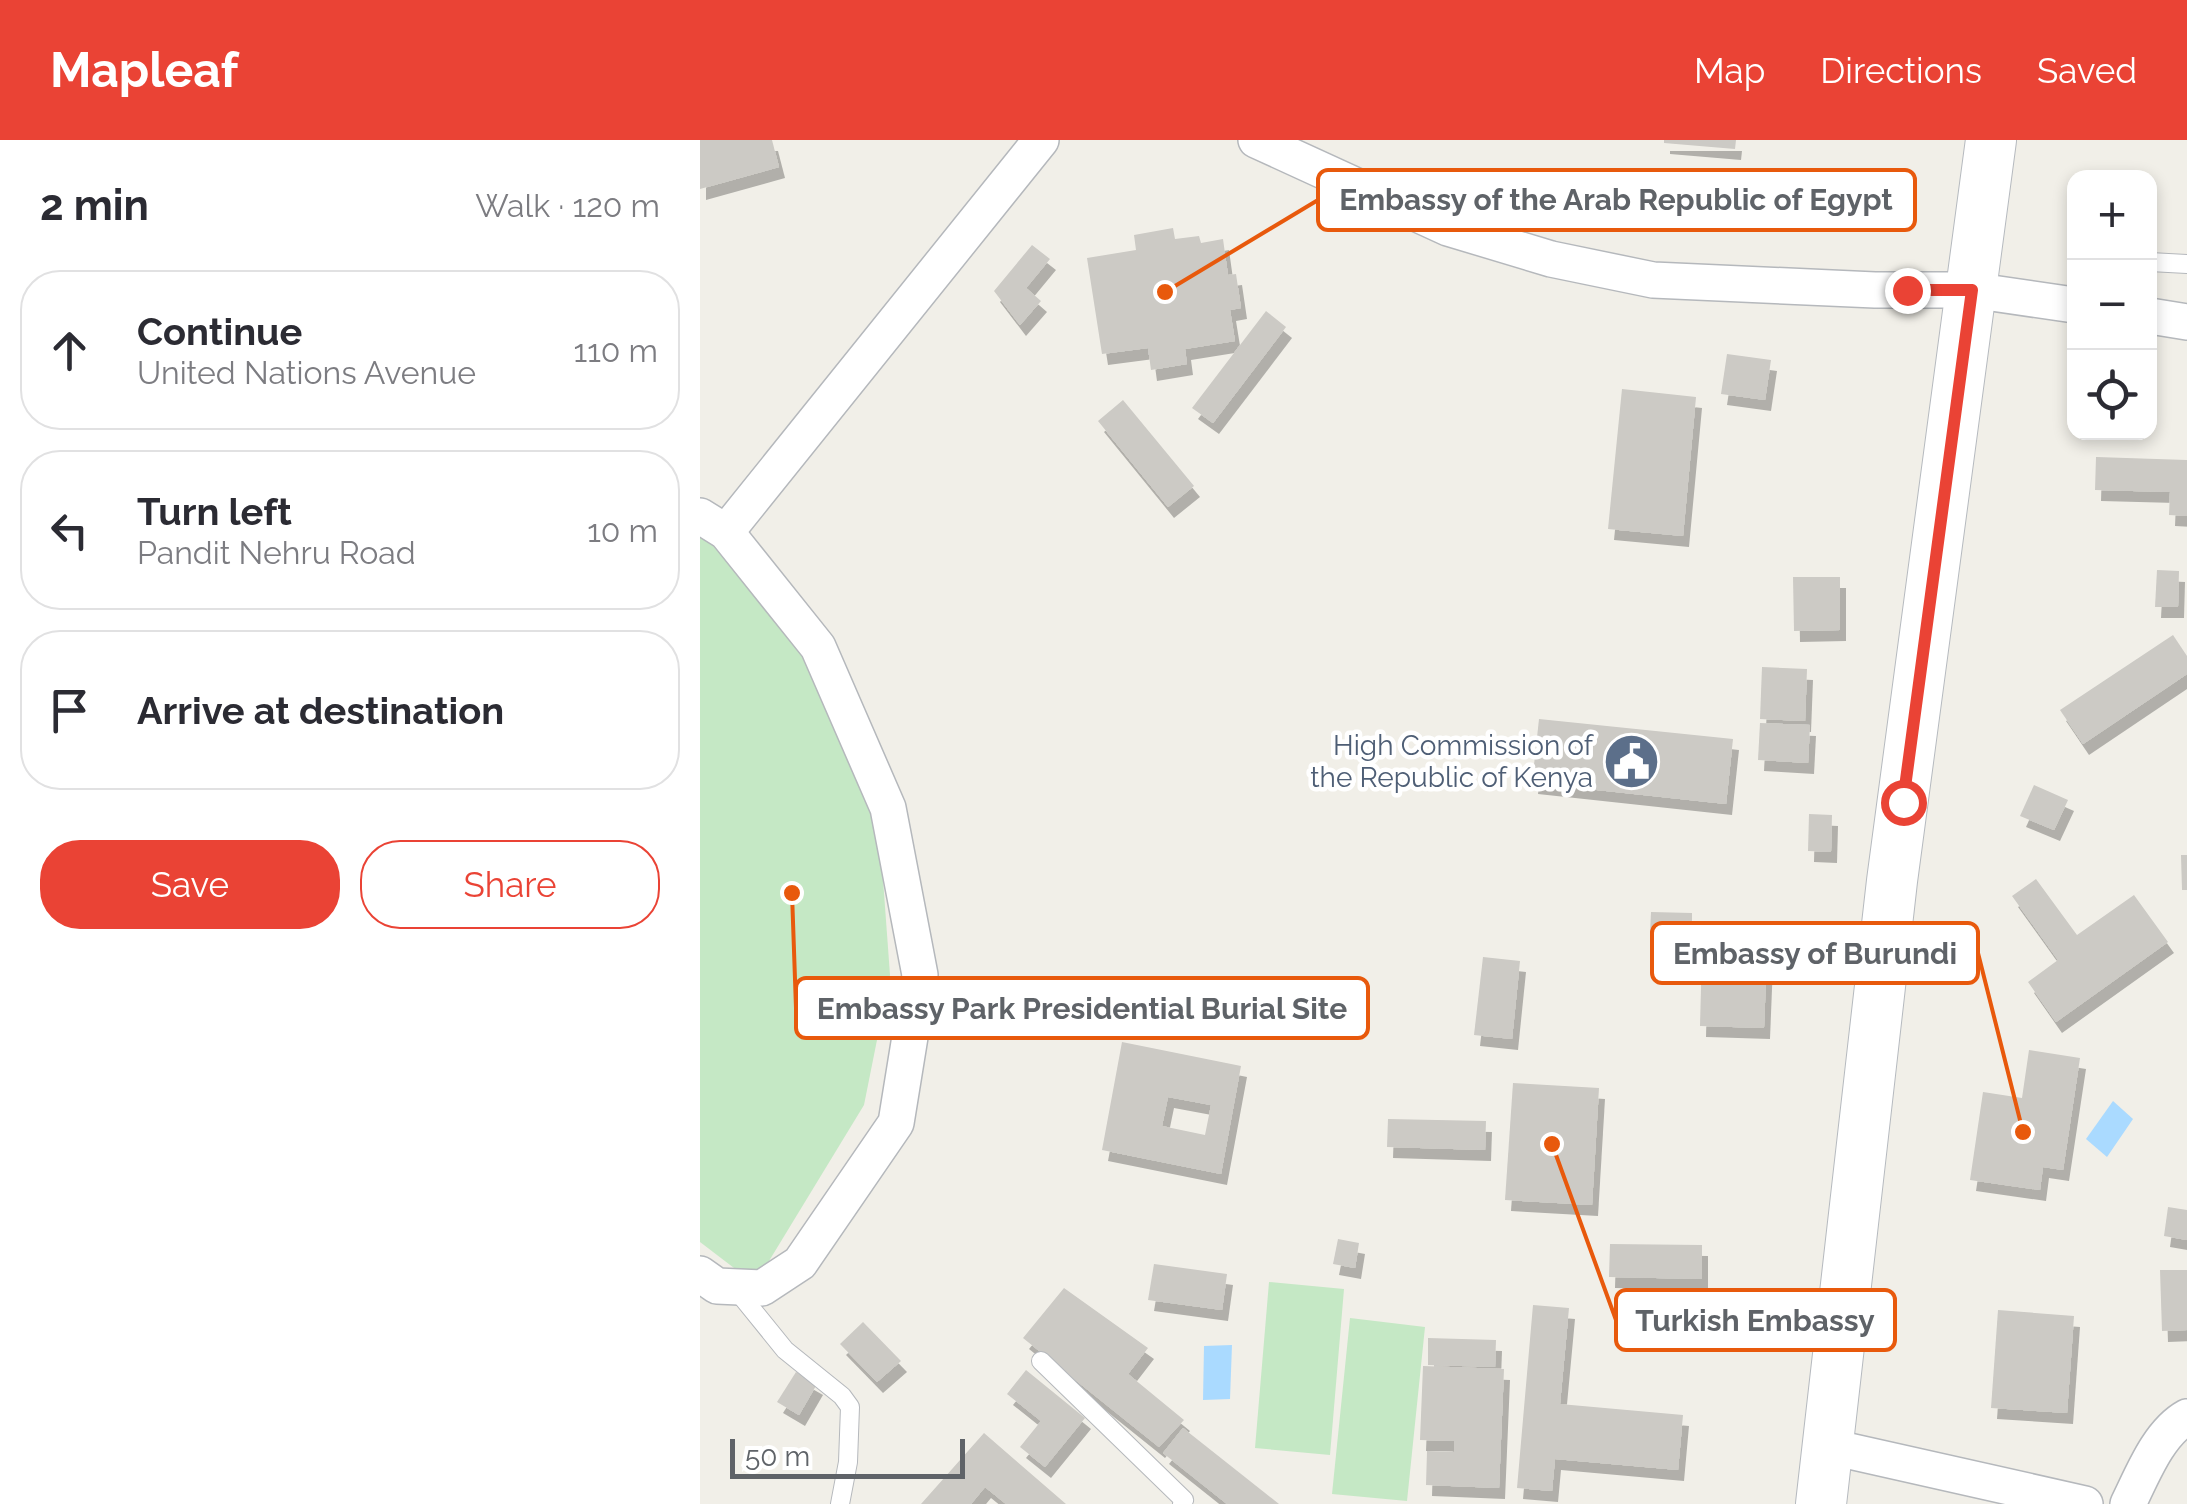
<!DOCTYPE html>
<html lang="en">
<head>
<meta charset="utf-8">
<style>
  :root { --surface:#fff; --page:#f7f7f7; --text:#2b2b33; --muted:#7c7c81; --line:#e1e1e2; --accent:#ea4335 }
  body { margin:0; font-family:Raleway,sans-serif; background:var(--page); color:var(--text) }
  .controls { position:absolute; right:30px; top:30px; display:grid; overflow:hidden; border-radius:20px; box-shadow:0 5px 15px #0003 }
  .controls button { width:90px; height:90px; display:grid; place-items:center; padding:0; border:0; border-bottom:2px solid var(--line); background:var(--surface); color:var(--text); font:50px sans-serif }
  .scale { position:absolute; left:30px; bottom:25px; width:235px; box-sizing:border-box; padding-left:10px; border:5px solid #5f6368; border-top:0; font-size:28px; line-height:35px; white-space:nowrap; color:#5f6368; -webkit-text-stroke:8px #fff; paint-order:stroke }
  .stop { position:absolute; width:30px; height:30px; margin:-22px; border:8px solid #ea4335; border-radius:50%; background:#fff }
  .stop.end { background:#ea4335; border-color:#fff; box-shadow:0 2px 10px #0008 }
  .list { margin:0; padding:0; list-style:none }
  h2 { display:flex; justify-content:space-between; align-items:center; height:130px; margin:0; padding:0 40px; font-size:42px }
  h2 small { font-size:32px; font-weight:400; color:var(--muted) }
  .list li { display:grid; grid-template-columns:65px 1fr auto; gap:30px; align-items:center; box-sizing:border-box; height:160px; margin:0 20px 20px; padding:0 20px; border:2px solid var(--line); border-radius:40px }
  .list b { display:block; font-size:38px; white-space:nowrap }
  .list p { margin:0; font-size:32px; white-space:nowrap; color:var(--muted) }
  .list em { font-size:32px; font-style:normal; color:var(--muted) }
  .actions { display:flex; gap:20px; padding:30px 40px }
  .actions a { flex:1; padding:22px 0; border:2px solid var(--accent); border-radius:40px; text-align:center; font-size:35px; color:var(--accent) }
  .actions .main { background:var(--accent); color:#fff }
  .icon { flex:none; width:55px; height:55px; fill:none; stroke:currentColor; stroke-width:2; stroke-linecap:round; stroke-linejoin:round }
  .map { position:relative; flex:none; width:1487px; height:1364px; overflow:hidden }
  header { display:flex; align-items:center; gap:60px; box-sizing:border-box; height:140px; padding:0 50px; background:var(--accent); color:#fff }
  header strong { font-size:48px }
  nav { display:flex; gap:55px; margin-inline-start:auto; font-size:35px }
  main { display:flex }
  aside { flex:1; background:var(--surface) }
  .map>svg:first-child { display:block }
</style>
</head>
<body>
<header>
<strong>Mapleaf</strong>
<nav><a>Map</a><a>Directions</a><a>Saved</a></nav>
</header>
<main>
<aside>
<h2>2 min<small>Walk · 120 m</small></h2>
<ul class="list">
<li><svg class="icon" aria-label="ahead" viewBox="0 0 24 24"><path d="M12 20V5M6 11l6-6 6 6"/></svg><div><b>Continue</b><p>United Nations Avenue</p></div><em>110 m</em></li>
<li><svg class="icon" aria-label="left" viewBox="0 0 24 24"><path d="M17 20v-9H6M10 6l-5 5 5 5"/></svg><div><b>Turn left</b><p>Pandit Nehru Road</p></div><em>10 m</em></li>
<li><svg class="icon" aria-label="arrive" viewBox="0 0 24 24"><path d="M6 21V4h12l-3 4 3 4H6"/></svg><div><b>Arrive at destination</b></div></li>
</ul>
<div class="actions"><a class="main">Save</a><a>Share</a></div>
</aside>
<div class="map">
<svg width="1487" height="1364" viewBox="0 0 1487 1364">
  <defs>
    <filter id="shadow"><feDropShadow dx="6" dy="11" stdDeviation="0" flood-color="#0004"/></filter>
  </defs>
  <rect width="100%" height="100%" fill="#f1efe8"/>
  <g fill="#c5e8c5">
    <polygon points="0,391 111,516 178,671 190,835 164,965 55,1144 0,1102"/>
    <polygon points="569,1142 644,1149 630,1315 555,1308"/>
    <polygon points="650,1178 725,1187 707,1361 632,1354"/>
  </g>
  <g fill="#aadaff">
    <polygon points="1413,961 1433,979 1407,1017 1386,999"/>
    <polygon points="532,1205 530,1259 503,1260 504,1206"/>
  </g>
  <g fill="#cccac5" fill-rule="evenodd" filter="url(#shadow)">
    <polygon points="0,0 72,0 79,27 0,49"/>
    <polygon points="964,0 1036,0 1035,9 964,3"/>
    <polygon points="473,88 475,99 499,96 501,103 523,99 528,135 536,134 541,168 530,170 535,201 485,209 487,224 451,230 448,208 402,214 387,118 436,110 434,95"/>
    <polygon points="332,105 350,119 326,148 341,161 320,185 294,151"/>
    <polygon points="566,171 586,187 513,283 492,268"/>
    <polygon points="1027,214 1071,220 1065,260 1021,254"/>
    <polygon points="922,249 996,257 983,396 908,389"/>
    <polygon points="423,260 494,346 468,367 398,281"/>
    <polygon points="1396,317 1487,320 1487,376 1469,375 1470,352 1395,350"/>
    <polygon points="1457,430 1479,431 1478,467 1455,467"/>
    <polygon points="1093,437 1140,437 1140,490 1094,491"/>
    <polygon points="1473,495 1487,516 1487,534 1383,604 1360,570"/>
    <polygon points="1062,527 1107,529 1105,581 1060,579"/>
    <polygon points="839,579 1033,599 1026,664 832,643"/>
    <polygon points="1060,583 1110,585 1108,623 1058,620"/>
    <polygon points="1334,645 1368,660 1354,690 1320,676"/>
    <polygon points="1109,674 1132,675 1131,712 1108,711"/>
    <polygon points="1481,715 1487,715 1487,750 1482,750"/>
    <polygon points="1336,739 1377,795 1434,755 1468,802 1356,882 1328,842 1358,820 1312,756"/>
    <polygon points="951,772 992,773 992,795 950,794"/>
    <polygon points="1002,811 1067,813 1064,888 1000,886"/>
    <polygon points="783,817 820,821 812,899 774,895"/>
    <path d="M422 902 541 926 521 1034 402 1010ZM468 957 511 965 505 995 462 986Z"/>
    <polygon points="1329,910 1380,918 1363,1030 1343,1027 1340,1050 1270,1040 1283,952 1322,958"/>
    <polygon points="813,943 899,948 892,1065 805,1060"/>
    <polygon points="688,979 786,981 785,1010 687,1007"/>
    <polygon points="1468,1067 1487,1070 1487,1100 1464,1096"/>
    <polygon points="638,1099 659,1103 655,1128 633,1124"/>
    <polygon points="910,1104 1002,1105 1002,1139 909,1137"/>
    <polygon points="454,1124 527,1134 522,1170 448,1160"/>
    <polygon points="1460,1130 1487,1130 1487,1190 1462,1191"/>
    <polygon points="364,1148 448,1208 428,1234 484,1280 459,1307 323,1198"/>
    <polygon points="833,1165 869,1168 860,1264 983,1275 978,1330 855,1319 852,1351 817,1348"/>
    <polygon points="1298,1170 1374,1176 1367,1273 1291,1268"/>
    <polygon points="163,1182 201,1221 177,1242 140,1204"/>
    <polygon points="728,1198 796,1200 795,1227 728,1225"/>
    <polygon points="723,1226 804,1229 799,1348 726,1345 727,1311 754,1312 754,1301 720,1300"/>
    <polygon points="326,1230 385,1278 345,1327 320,1307 341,1281 307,1254"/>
    <polygon points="96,1232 117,1244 99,1275 77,1262"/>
    <polygon points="483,1288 579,1364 527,1364 463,1313"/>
    <polygon points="284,1293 366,1364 306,1364 285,1347 271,1364 221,1364"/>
  </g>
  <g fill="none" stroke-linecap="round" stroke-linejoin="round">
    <defs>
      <g id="service">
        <polyline points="1450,122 1487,124"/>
        <polyline points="34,1147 85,1210 142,1256 150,1267 148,1322 140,1364"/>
        <polyline points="341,1221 484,1360 482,1364"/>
      </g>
      <g id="minor">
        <polyline points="556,0 748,88 851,119 953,140 1175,150 1271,150 1374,165"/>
        <polyline points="1450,176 1487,182"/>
        <polyline points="0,376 26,392 118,507 188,668 220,835 196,983 100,1123 62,1148 17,1146 0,1134"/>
        <polyline points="26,392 341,0"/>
        <polyline points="1127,1306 1385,1364"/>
        <path d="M1428 1364C1442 1336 1458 1293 1487 1277"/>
      </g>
      <polyline id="secondary" points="1121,1364 1192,741 1291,0"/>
    </defs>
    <use href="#service" stroke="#b5b8bc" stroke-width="20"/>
    <use href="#minor" stroke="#b5b8bc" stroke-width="38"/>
    <use href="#secondary" stroke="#b6babf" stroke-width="52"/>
    <use href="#service" stroke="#fff" stroke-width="18"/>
    <use href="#minor" stroke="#fff" stroke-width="35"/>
    <use href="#secondary" stroke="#fff" stroke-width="50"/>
  </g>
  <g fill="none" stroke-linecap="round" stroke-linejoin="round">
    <polyline stroke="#ea4335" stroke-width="12" points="1203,662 1272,150 1207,150"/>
  </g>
  <defs>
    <symbol id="civic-disc" viewBox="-11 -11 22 22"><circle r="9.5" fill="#5c6f8a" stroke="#fff"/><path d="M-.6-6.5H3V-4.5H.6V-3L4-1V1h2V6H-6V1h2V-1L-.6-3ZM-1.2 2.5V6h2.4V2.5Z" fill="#fff"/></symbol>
  </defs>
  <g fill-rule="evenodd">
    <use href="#civic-disc" x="900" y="590" width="63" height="63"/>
  </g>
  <g text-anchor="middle" stroke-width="9" stroke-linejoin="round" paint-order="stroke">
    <g font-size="28" fill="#4e5e75" stroke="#fff" text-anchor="end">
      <text x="893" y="615">High Commission of<tspan x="893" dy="32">the Republic of Kenya</tspan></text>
    </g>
  </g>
  <path fill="none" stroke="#e8590c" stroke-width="4" d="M465 152L618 60M1323 992L1278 813M92 753L96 868M852 1004L916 1180"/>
  <g fill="#e8590c" stroke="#fff" stroke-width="4">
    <circle cx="465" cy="152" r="10"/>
    <circle cx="1323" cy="992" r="10"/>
    <circle cx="92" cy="753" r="10"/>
    <circle cx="852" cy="1004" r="10"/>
  </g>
  <g fill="#fff" stroke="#e8590c" stroke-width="4">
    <rect x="618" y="30" width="597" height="60" rx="10"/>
    <rect x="952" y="783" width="326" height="60" rx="10"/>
    <rect x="96" y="838" width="572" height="60" rx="10"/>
    <rect x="916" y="1150" width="279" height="60" rx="10"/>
  </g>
  <g font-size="30" text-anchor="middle" font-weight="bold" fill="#5f6368">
    <text x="916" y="70">Embassy of the Arab Republic of Egypt</text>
    <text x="1115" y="824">Embassy of Burundi</text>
    <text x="382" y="879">Embassy Park Presidential Burial Site</text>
    <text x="1055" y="1191">Turkish Embassy</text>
  </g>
</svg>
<div class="controls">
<button>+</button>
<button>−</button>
<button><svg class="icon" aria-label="locate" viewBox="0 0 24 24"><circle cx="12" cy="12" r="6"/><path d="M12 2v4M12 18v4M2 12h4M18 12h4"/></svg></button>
</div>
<div class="scale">50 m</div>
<div class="stop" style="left:1203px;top:662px"></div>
<div class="stop end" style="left:1207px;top:150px"></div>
</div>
</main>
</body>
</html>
